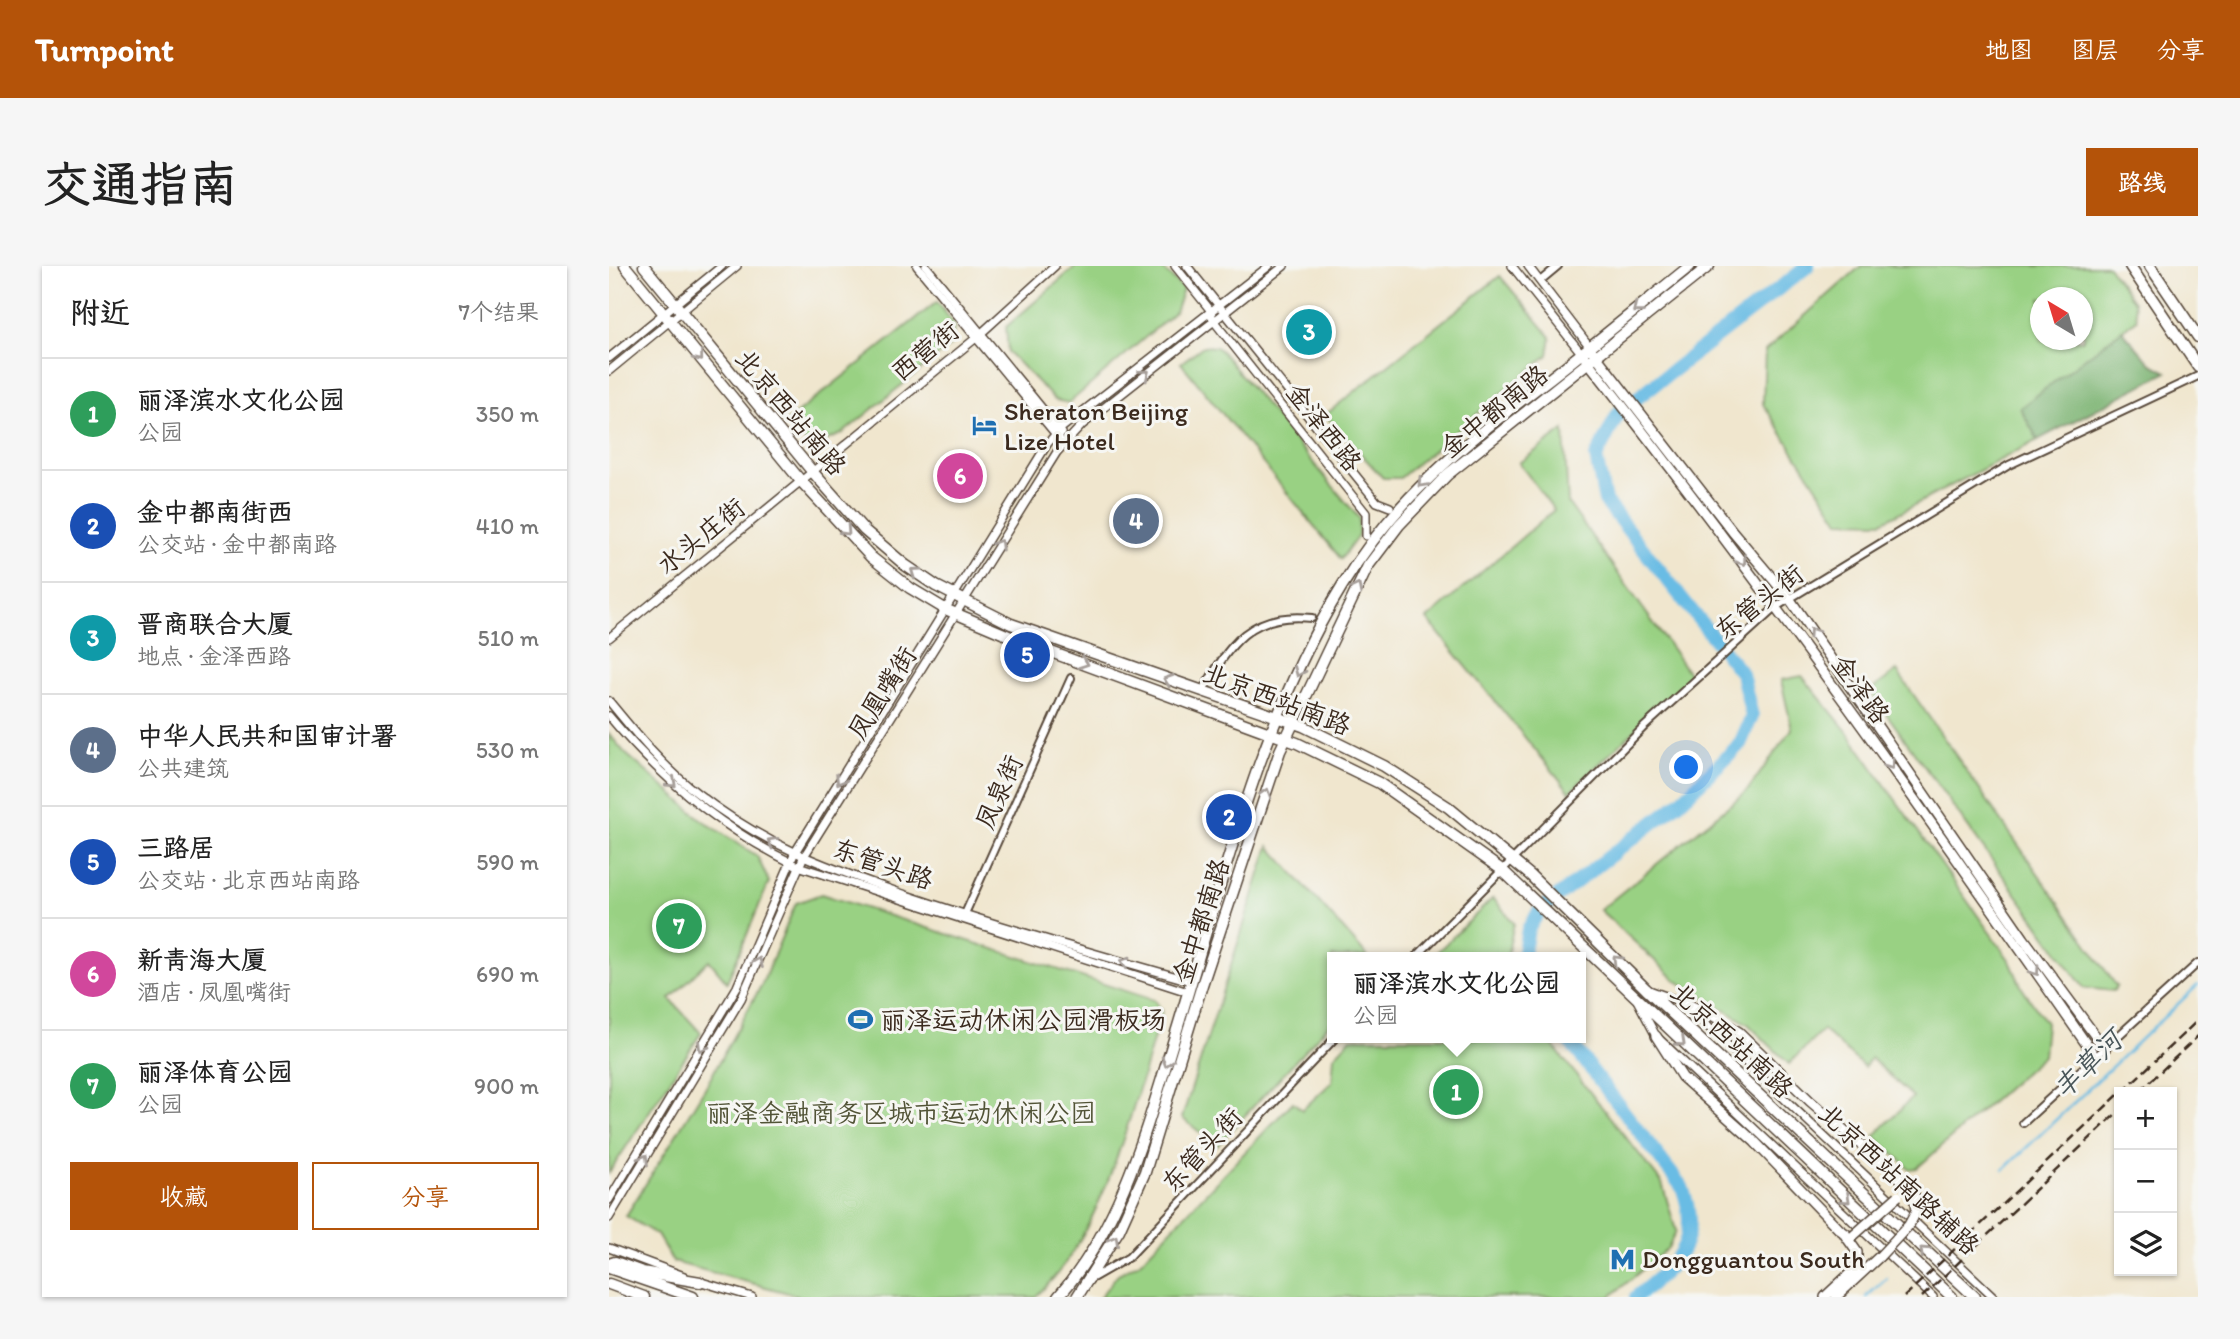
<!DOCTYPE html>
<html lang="zh">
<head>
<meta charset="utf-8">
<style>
  :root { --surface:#fff; --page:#f6f6f6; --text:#222; --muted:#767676; --line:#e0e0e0; --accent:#b45309 }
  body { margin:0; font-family:Itim,"LXGW WenKai TC",sans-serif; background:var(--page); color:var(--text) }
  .controls { position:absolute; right:21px; bottom:21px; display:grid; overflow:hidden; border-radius:0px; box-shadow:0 2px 5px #0004 }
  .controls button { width:63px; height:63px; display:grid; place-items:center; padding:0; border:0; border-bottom:2px solid var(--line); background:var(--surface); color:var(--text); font:35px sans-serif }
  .compass { position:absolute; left:1421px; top:21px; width:63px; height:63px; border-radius:50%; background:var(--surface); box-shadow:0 2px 5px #0004; rotate:322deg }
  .you { position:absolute; left:1078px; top:502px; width:24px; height:24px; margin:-18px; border:5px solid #fff; border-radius:50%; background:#1a73e8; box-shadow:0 0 0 10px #1a73e833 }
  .badge { display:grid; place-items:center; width:46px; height:46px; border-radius:50%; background:var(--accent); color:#fff; font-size:23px; font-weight:700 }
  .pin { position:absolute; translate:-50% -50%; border:4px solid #fff; box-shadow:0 2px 7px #0006 }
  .popup { position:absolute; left:718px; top:686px; width:259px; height:91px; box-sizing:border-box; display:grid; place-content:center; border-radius:0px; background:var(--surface); filter:drop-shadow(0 2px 5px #0005); font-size:23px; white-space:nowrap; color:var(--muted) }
  .popup b { font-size:26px; color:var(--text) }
  .popup::after { content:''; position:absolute; left:50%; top:100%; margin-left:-14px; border:14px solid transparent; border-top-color:var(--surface) }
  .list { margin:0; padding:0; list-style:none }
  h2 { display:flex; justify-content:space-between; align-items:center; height:91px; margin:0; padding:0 28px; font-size:30px }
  h2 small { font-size:23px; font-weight:400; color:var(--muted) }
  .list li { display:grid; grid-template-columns:46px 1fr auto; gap:21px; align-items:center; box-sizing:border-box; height:112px; padding:0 28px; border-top:2px solid var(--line) }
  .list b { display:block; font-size:26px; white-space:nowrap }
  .list p { margin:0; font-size:23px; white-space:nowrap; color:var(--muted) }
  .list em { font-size:23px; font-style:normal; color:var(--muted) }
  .actions { display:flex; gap:14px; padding:21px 28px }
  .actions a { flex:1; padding:16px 0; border:2px solid var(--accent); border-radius:0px; text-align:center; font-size:24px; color:var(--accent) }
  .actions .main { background:var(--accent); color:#fff }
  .icon { flex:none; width:38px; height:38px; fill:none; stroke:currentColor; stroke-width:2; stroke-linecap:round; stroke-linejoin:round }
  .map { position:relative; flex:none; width:1589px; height:1031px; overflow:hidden; border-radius:0px }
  header { display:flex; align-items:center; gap:42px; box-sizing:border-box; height:98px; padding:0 35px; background:var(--accent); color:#fff }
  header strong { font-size:33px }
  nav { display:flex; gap:38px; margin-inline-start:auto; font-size:24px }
  .intro { display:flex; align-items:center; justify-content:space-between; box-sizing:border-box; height:168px; padding:0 42px }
  h1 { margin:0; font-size:49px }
  .button { padding:18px 32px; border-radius:0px; background:var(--accent); color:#fff; font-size:24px; font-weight:700 }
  main { display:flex; gap:42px; padding:0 42px }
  aside { flex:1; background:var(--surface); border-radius:0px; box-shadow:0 2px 5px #0004 }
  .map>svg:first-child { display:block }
</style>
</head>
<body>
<header>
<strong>Turnpoint</strong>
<nav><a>地图</a><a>图层</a><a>分享</a></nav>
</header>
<div class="intro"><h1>交通指南</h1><a class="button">路线</a></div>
<main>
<aside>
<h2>附近<small>7个结果</small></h2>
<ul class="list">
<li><span class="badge" style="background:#2e9e5b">1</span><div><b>丽泽滨水文化公园</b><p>公园</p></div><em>350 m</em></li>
<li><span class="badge" style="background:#1a4fb4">2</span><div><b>金中都南街西</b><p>公交站 · 金中都南路</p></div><em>410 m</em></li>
<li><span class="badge" style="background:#0f9aa8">3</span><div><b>晋商联合大厦</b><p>地点 · 金泽西路</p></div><em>510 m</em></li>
<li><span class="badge" style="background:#5c6f8a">4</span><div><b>中华人民共和国审计署</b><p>公共建筑</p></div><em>530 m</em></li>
<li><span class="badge" style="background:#1a4fb4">5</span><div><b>三路居</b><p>公交站 · 北京西站南路</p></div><em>590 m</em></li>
<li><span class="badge" style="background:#d1479c">6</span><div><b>新青海大厦</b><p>酒店 · 凤凰嘴街</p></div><em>690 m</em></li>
<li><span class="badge" style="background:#2e9e5b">7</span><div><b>丽泽体育公园</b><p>公园</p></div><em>900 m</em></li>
</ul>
<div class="actions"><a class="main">收藏</a><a>分享</a></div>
</aside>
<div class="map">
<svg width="1589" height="1031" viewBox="0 0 1589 1031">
  <rect width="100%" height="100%" fill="#f6f6f2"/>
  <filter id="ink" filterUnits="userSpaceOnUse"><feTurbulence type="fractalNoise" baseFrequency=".0143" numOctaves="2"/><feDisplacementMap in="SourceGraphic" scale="14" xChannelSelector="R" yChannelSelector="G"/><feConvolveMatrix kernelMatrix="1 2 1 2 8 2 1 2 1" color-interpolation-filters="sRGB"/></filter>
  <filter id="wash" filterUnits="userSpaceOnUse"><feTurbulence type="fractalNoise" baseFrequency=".00686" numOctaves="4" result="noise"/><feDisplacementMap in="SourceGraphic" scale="28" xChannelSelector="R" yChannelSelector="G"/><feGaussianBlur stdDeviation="1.57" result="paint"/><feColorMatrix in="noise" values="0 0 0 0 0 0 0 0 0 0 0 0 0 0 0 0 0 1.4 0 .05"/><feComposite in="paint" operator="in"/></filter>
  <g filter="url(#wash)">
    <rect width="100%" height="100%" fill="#f0e6ce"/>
    <g fill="#99d183" stroke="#6a7e50" stroke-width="2" fill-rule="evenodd">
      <polygon points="467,0 551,0 574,23 566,46 460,137 446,134 399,86 397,61"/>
      <path d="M1252 0H1499L1525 36 1528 53 1412 142 1429 174 1273 256 1230 255 1154 138 1156 85ZM1432 32H1474V74H1432Z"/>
      <polygon points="891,10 942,71 939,89 791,212 774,212 716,149"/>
      <polygon points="328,36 345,58 343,78 233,168 201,181 178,155"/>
      <polygon points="594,80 607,81 613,86 750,252 749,270 732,293 572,97"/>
      <polygon points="955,164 959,237 1082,410 961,526 818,353 945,244 910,197"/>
      <polygon points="1288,405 1508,721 1504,725 1475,722 1266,432 1262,424"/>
      <polygon points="1193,410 1237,464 1401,695 1413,722 1437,757 1434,790 1308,902 1301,903 1265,870 1304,831 1262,792 1255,801 1214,764 1180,798 1139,758 1068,715 991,644 1138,525 1183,463 1172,414"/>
      <polygon points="0,468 16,487 93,554 148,590 160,616 118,716 100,694 61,733 92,767 0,907"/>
      <polygon points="660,580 759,691 723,691 723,755 608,880 573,852"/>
      <path d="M212 628 545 734 553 745C526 831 495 972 426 1031H194L64 996 48 969 17 950 96 822 153 718 187 637Z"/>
      <polygon points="884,632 905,657 898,691 823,691"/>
      <polygon points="742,772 938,772 1053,917 1067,965 1059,982 1001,1031 491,1031 509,1008 530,997 684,836 693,844 723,816 725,790"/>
    </g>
    <polygon fill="#7ab371" stroke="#5a6e48" stroke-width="2" points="1513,64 1541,97 1558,106 1429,174 1411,142"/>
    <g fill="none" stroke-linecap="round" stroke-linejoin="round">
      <g stroke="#69bce4" stroke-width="2.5">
        <polyline points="1394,904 1589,719"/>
        <polyline points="1257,1031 1278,1012"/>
      </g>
      <g stroke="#69bce4" stroke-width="14">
        <polyline points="914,691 919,663 931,644 1071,536 1131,478 1143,450 1133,408 996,235 987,191 1010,146 1199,0"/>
        <path d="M958 772 1073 921C1094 976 1066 999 1027 1031"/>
      </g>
    </g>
  </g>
  <g filter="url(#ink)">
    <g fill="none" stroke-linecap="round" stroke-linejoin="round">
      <defs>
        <g id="minor">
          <polyline points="931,15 949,0"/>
          <path d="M593 426C621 378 641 345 703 352"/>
          <polyline points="355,650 462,412"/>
          <polyline points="807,691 1035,461 1167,341 1400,199 1589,110"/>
          <polyline points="1414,857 1589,697"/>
          <polyline points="482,1013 520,991 726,772"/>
        </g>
        <g id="tertiary">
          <polyline points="308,0 454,177"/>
          <polyline points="317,0 453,167"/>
          <polyline points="566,0 602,45 604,54 757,247 757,270"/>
          <polyline points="578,0 768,236 781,241"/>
          <polyline points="903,0 973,88"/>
          <polyline points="919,0 981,81"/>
          <polyline points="0,92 113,0"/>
          <polyline points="0,105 128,0"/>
          <polyline points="0,372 367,72 446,0"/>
          <path d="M0 435C27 468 54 501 88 527 156 580 218 601 297 629 391 661 487 688 582 715"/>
          <path d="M0 450C53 514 114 564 189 600L579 726"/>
          <polyline points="1040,724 1073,736 1385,1031"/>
          <polyline points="1029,736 1047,770 1324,1031"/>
          <polyline points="0,934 128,721 185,588 439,177 450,164 660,0"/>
          <polyline points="0,952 132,733 194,592 448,186 473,159 675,0"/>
          <polyline points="0,982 75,1010"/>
          <polyline points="89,1015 143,1031"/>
        </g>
        <g id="secondary">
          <polyline points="984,86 1124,266 1180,332 1415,673 1496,783"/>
          <path d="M976 92C1156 319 1322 555 1487 792"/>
          <polyline points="1073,736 1101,748 1130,766 1201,835 1292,913 1305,928 1307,946"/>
          <polyline points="1047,770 1073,811 1146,876 1230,963 1240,970 1244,970"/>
          <polyline points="1216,1031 1248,1001 1248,986 1236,969"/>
          <polyline points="1227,1031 1271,990"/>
        </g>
        <g id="primary">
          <polyline points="16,0 191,214 262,291 301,322 336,343 412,375 688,477 770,517 893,604 1343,1031"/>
          <polyline points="35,0 202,204 255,264 296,299 327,320 402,358 694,460 775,500 839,541 921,609 1037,723 1366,1031"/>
          <polyline points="1521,0 1589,101"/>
          <polyline points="1541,0 1589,71"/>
          <path d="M449 1031C513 959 538 860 566 770 612 621 651 454 733 320 789 227 860 175 944 110 990 74 1035 37 1081 0"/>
          <polyline points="468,1031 510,964 536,906 593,719 671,485 759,300 790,259 838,209 1100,0"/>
        </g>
        <g id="trunk">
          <polyline points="0,998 6,996 33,1006 91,1016"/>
          <polyline points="0,1002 84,1031"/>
          <polyline points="0,1018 35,1031"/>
        </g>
      </defs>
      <use href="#minor" stroke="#564638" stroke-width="10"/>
      <use href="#tertiary" stroke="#564638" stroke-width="10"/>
      <use href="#secondary" stroke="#564638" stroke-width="12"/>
      <use href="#primary" stroke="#564638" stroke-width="13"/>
      <use href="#trunk" stroke="#564638" stroke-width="13"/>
      <use href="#minor" stroke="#fff" stroke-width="6"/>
      <use href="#tertiary" stroke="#fff" stroke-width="7"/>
      <use href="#secondary" stroke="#fff" stroke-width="9"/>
      <use href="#primary" stroke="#fff" stroke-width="10"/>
      <use href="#trunk" stroke="#fff" stroke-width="10"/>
      <g stroke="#3b2a1e" stroke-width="2.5" stroke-dasharray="10 5" stroke-linecap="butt">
        <polyline points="1513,826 1589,754"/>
        <polyline points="1530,826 1589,770"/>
        <polyline points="1295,1031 1510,828"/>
        <polyline points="1313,1031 1510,845"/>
      </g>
      <defs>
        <g id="secondary-bridge">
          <polyline points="1244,970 1289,930"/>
          <polyline points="1271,990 1300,959 1307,946"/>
        </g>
      </defs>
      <use href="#secondary-bridge" stroke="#564638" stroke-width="12" stroke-linecap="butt"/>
      <use href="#secondary-bridge" stroke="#fff" stroke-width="9"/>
    </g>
    <defs><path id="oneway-chevron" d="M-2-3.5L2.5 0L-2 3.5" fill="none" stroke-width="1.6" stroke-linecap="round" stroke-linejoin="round" transform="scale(1.75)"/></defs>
    <g stroke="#a79f9a">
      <use href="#oneway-chevron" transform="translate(1028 43) rotate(141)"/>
      <use href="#oneway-chevron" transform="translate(90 91) rotate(51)"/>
      <use href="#oneway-chevron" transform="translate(536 108) rotate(-39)"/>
      <use href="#oneway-chevron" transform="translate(813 217) rotate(134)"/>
      <use href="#oneway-chevron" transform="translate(237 265) rotate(47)"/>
      <use href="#oneway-chevron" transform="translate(390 278) rotate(-58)"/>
      <use href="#oneway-chevron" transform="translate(1133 295) rotate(54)"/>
      <use href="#oneway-chevron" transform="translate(306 306) rotate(-145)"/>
      <use href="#oneway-chevron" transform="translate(748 322) rotate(-63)"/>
      <use href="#oneway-chevron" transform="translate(1204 366) rotate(-124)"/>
      <use href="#oneway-chevron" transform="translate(475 397) rotate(20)"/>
      <use href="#oneway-chevron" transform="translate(690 406) rotate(113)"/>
      <use href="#oneway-chevron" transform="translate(559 414) rotate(-161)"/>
      <use href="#oneway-chevron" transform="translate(1281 499) rotate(54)"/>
      <use href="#oneway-chevron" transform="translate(231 514) rotate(122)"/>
      <use href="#oneway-chevron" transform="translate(63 517) rotate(42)"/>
      <use href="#oneway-chevron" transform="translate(657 527) rotate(-72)"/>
      <use href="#oneway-chevron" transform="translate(163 576) rotate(-151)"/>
      <use href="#oneway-chevron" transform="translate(1008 694) rotate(-135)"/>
      <use href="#oneway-chevron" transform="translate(149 696) rotate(-68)"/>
      <use href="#oneway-chevron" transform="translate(516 696) rotate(-164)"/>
      <use href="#oneway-chevron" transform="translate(1426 705) rotate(55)"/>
      <use href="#oneway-chevron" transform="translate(1072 776) rotate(43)"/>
      <use href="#oneway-chevron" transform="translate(93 781) rotate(121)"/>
      <use href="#oneway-chevron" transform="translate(558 796) rotate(107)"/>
      <use href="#oneway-chevron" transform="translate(35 893) rotate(-59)"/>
      <use href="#oneway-chevron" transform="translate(1237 933) rotate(43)"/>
      <use href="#oneway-chevron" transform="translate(505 974) rotate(-61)"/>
      <use href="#oneway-chevron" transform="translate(1315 985) rotate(-137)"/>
    </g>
  </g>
  <defs>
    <symbol id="hotel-bare" viewBox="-9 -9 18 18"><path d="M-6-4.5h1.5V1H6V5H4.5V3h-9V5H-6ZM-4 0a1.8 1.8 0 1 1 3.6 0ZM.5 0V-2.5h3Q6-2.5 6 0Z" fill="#1f6fb2" stroke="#f6f6f2" stroke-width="2.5" paint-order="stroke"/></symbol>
    <symbol id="stadium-bare" viewBox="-9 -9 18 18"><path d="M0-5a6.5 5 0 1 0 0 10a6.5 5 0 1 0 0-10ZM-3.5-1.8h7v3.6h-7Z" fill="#1f6fb2" stroke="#f6f6f2" stroke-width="2.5" paint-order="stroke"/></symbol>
    <symbol id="metro-bare" viewBox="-9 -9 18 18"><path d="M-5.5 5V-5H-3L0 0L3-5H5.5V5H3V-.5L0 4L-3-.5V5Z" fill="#1f6fb2" stroke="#f6f6f2" stroke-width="2.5" paint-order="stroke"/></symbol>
  </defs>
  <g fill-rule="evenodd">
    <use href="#hotel-bare" x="358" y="142" width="35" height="35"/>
    <use href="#stadium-bare" x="234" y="736" width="35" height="35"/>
    <use href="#metro-bare" x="996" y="976" width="35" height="35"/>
  </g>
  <g text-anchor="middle" stroke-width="6" stroke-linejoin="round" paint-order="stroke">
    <g font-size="26" fill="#3b2a1e" stroke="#f6f6f2">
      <text transform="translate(316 85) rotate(-39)" y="9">西营街</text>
      <text transform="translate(885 145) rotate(-39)" y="9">金中都南路</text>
      <text transform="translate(182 146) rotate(50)" y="9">北京西站南路</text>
      <text transform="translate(715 161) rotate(52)" y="9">金泽西路</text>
      <text transform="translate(92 270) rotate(-39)" y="9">水头庄街</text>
      <text transform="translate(1150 336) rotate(-38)" y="9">东管头街</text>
      <text transform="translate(1252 423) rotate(54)" y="9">金泽路</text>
      <text transform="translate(273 427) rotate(-58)" y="9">凤凰嘴街</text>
      <text transform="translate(668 433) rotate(21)" y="9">北京西站南路</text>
      <text transform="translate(390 526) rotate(-66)" y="9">凤泉街</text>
      <text transform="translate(274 598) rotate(19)" y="9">东管头路</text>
      <text transform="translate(592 655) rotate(-72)" y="9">金中都南路</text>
      <text transform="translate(1123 774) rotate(43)" y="9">北京西站南路</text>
      <text transform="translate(593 884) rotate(-47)" y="9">东管头街</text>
      <text transform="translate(1290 913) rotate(43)" y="9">北京西站南路辅路</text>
    </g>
    <g font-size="26" fill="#3b2a1e" stroke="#f6f6f2" text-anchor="start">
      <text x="395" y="154">Sheraton Beijing<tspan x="395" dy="30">Lize Hotel</tspan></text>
      <text x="271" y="763">丽泽运动休闲公园滑板场</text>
      <text x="1033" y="1002">Dongguantou South</text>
    </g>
    <g font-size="26" fill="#525437" stroke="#f6f6f2">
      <text x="292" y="856">丽泽金融商务区城市运动休闲公园</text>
    </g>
    <g font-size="28" font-style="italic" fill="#495659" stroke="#f6f6f2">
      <text transform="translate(1478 798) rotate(-44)" y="10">丰草河</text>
    </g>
  </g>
</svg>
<div class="controls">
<button>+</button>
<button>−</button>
<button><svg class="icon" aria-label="layers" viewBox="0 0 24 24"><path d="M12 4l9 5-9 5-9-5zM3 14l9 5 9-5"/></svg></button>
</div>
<svg class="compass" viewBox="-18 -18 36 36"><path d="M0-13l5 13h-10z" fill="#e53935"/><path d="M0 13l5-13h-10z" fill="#767676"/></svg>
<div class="you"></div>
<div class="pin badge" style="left:847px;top:826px;background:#2e9e5b">1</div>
<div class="popup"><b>丽泽滨水文化公园</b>公园</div>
<div class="pin badge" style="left:620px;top:551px;background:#1a4fb4">2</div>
<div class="pin badge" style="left:700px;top:66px;background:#0f9aa8">3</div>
<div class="pin badge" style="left:527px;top:255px;background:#5c6f8a">4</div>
<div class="pin badge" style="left:418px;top:389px;background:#1a4fb4">5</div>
<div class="pin badge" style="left:351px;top:210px;background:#d1479c">6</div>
<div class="pin badge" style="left:70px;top:660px;background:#2e9e5b">7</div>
</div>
</main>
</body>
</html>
